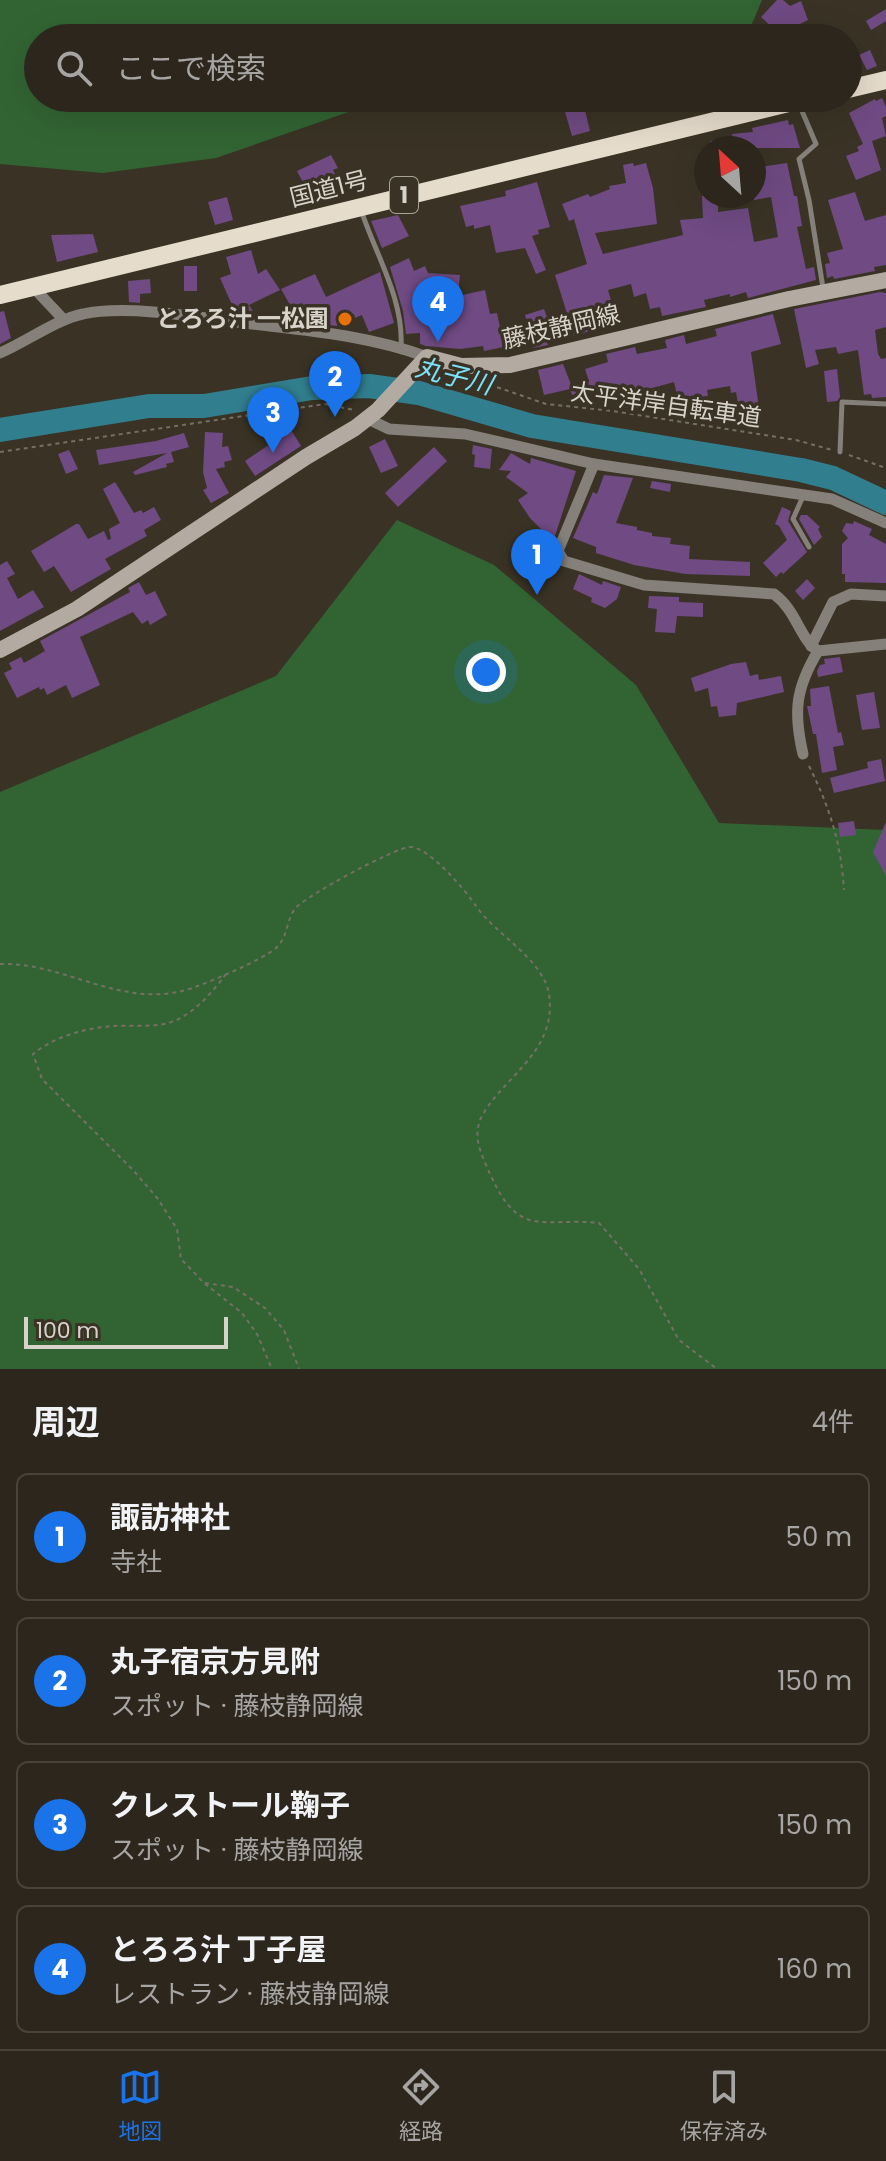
<!DOCTYPE html>
<html lang="ja">
<head>
<meta charset="utf-8">
<style>
  :root { --surface:#2c261c; --page:#342e25; --text:#f1f3f6; --muted:#a6a5a3; --line:#48433b; --accent:#1a73e8 }
  body { margin:0; font-family:Poppins,"Noto Sans JP",sans-serif; background:var(--page); color:var(--text) }
  .compass { position:absolute; left:694px; top:136px; width:72px; height:72px; border-radius:50%; background:var(--surface); box-shadow:0 8px 32px #0002; rotate:334deg }
  .scale { position:absolute; left:24px; bottom:20px; width:204px; box-sizing:border-box; padding-left:8px; border:4px solid #d7d3ca; border-top:0; font-size:22px; line-height:28px; white-space:nowrap; color:#d7d3ca; -webkit-text-stroke:6px #3a3325; paint-order:stroke }
  .you { position:absolute; left:486px; top:672px; width:28px; height:28px; margin:-20px; border:6px solid #fff; border-radius:50%; background:#1a73e8; box-shadow:0 0 0 12px #1a73e833 }
  .badge { display:grid; place-items:center; width:52px; height:52px; border-radius:50%; background:var(--accent); color:#fff; font-size:26px; font-weight:700 }
  .pin { position:absolute; translate:-50% -66px; filter:drop-shadow(0 2px 4px #0008) }
  .pin::after { content:''; position:absolute; top:42px; width:28px; height:24px; background:inherit; clip-path:polygon(0 0,100% 0,50% 100%) }
  .list { margin:0; padding:0; list-style:none }
  h2 { display:flex; justify-content:space-between; align-items:center; height:104px; margin:0; padding:0 32px; font-size:34px }
  h2 small { font-size:26px; font-weight:400; color:var(--muted) }
  .list li { display:grid; grid-template-columns:52px 1fr auto; gap:24px; align-items:center; box-sizing:border-box; height:128px; margin:0 16px 16px; padding:0 16px; border:2px solid var(--line); border-radius:12px }
  .list b { display:block; font-size:30px; white-space:nowrap }
  .list p { margin:0; font-size:26px; white-space:nowrap; color:var(--muted) }
  .list em { font-size:26px; font-style:normal; color:var(--muted) }
  .icon { flex:none; width:44px; height:44px; fill:none; stroke:currentColor; stroke-width:2; stroke-linecap:round; stroke-linejoin:round }
  .map { position:relative; flex:none; width:886px; height:1369px; overflow:hidden }
  .search { position:absolute; background:var(--surface); box-shadow:0 8px 32px #0002; left:24px; right:24px; top:24px; height:88px; display:flex; align-items:center; gap:20px; box-sizing:border-box; padding:0 28px; border-radius:44px; color:var(--muted); font-size:30px }
  .sheet { height:680px; background:var(--surface) }
  nav { display:flex; justify-content:space-around; align-items:center; box-sizing:border-box; height:112px; border-top:2px solid var(--line); background:var(--surface); font-size:22px; color:var(--muted) }
  nav a { display:grid; justify-items:center; gap:4px }
  nav .on { color:var(--accent) }
  .map>svg:first-child { display:block }
</style>
</head>
<body>
<div class="map">
<svg width="886" height="1369" viewBox="0 0 886 1369">
  <rect width="100%" height="100%" fill="#3a3325"/>
  <g fill="#326433">
    <polygon points="0,0 762,0 746,38 535,38 494,24 450,38 38,38 38,98 389,98 216,158 103,173 0,164"/>
    <polygon points="397,520 494,565 636,685 719,823 886,830 886,1369 0,1369 0,792 276,676"/>
  </g>
  <g fill="none" stroke-linecap="round" stroke-linejoin="round">
    <polyline stroke="#317e8e" stroke-width="24" points="0,430 149,406 204,406 312,388 369,386 419,393 532,426 801,470 833,478 886,503"/>
  </g>
  <g fill="#6f4a83">
    <polygon points="777,0 783,0 790,6 801,1 808,20 800,24 805,38 762,38 772,27 761,17"/>
    <polygon points="886,9 886,21 871,30 866,21"/>
    <polygon points="870,50 877,66 867,70 859,55"/>
    <polygon points="538,98 582,98 590,131 572,136 563,105 540,110"/>
    <polygon points="625,98 664,98 664,111 624,111"/>
    <polygon points="882,98 886,107 886,116 882,118 886,136 872,141 881,170 856,180 846,156 859,151 857,147 863,144 849,113 875,99 876,101"/>
    <polygon points="788,120 789,125 793,124 800,148 711,148 710,141 733,138 732,134 753,132 752,128"/>
    <polygon points="331,155 338,168 333,170 339,182 310,196 297,171"/>
    <polygon points="633,163 634,166 646,163 653,188 657,224 595,233 603,254 683,235 680,220 703,218 702,196 718,196 718,212 748,208 754,242 778,237 771,197 754,200 754,168 787,163 794,196 797,196 802,226 797,227 806,269 814,267 816,280 748,298 746,292 730,297 730,294 704,300 706,307 662,316 660,307 650,309 646,293 634,297 631,284 608,290 617,322 574,336 555,275 587,264 574,219 569,221 562,204 588,194 590,197 610,189 609,186 626,183 623,165"/>
    <polygon points="537,182 550,227 538,230 539,234 532,236 546,270 536,274 525,248 496,253 490,225 474,229 474,225 466,227 460,206 506,196 505,191"/>
    <polygon points="855,192 865,221 886,215 886,265 874,267 875,271 834,279 833,276 827,278 825,264 830,263 827,253 843,249 828,200"/>
    <polygon points="227,197 233,220 215,225 208,202"/>
    <polygon points="398,215 409,236 382,248 371,221"/>
    <polygon points="93,234 98,252 57,262 51,235"/>
    <polygon points="251,250 258,274 266,269 280,290 249,305 256,316 236,314 220,278 231,274 226,257"/>
    <polygon points="409,258 414,271 425,266 428,273 460,275 458,296 485,290 490,314 497,313 504,347 484,351 483,346 460,349 426,346 420,344 420,333 406,334 403,311 390,267"/>
    <rect x="184" y="266" width="13" height="25"/>
    <polygon points="380,272 394,323 369,332 362,315 355,318 354,314 337,322 337,326 299,321 281,289 315,274 326,297"/>
    <polygon points="150,279 151,293 140,294 140,303 129,302 128,281"/>
    <polygon points="880,292 886,293 886,327 875,330 878,354 881,359 886,358 886,397 872,398 871,394 864,395 858,350 838,354 836,347 815,350 819,364 806,368 794,309"/>
    <polygon points="544,309 552,331 544,334 548,345 533,348 535,346 525,315"/>
    <polygon points="4,311 11,338 0,344 0,312"/>
    <polygon points="773,314 781,344 751,352 759,408 739,410 736,392 731,393 730,386 707,390 708,396 701,397 703,413 690,414 690,400 678,400 674,382 638,392 637,408 617,407 616,397 610,398 608,387 572,395 570,389 544,395 538,370 563,364 572,387 589,381 585,369 608,362 606,354 635,347 637,354 667,348 665,340 684,335 686,344 717,336 715,329"/>
    <polygon points="837,369 840,397 837,401 827,402 824,371"/>
    <polygon points="291,430 301,446 255,476 245,461"/>
    <polygon points="205,432 223,433 222,447 228,446 232,460 224,462 225,467 216,469 229,493 211,503 203,490 207,488 203,472"/>
    <polygon points="184,433 189,447 171,452 174,462 166,464 167,467 135,475 133,472 167,453 99,465 96,450 156,441"/>
    <polygon points="385,439 398,466 381,473 369,447"/>
    <polygon points="473,445 492,449 490,469 474,467 475,455 472,454"/>
    <polygon points="434,447 447,461 398,507 385,493"/>
    <polygon points="69,450 78,469 66,474 58,454"/>
    <polygon points="511,453 530,464 531,458 576,471 555,536 543,531 530,518 518,500 528,493 506,477 511,471 499,470"/>
    <polygon points="604,475 633,478 616,523 637,527 637,530 652,533 652,536 671,538 670,544 690,546 689,559 750,562 750,576 685,574 634,565 596,553 596,547 573,538 593,492 597,494"/>
    <polygon points="652,481 671,484 670,492 650,488"/>
    <polygon points="115,482 134,513 141,510 143,513 154,507 161,520 144,530 147,536 105,559 111,569 71,592 54,566 44,572 31,551 76,524 79,524 88,539 104,531 108,540 111,539 109,529 120,523 103,489"/>
    <polygon points="782,507 791,511 788,521 807,552 783,574 781,572 776,577 763,563 787,540 779,526 775,524"/>
    <polygon points="801,515 807,515 820,527 818,529 822,537 814,545 799,519"/>
    <polygon points="854,521 872,529 869,535 886,544 886,583 845,582 845,574 842,574 842,544 848,538 842,531 846,523 853,524"/>
    <polygon points="7,561 15,574 7,578 18,599 33,590 44,607 0,631 0,565"/>
    <polygon points="579,574 602,585 603,581 621,587 617,599 605,608 591,602 592,598 573,589"/>
    <polygon points="807,579 815,588 803,600 795,591"/>
    <polygon points="139,582 146,595 155,591 167,615 150,625 148,620 142,624 133,612 80,637 100,685 72,698 66,685 47,695 44,688 40,690 39,687 17,698 4,673 12,669 9,663 21,657 24,663 45,651 40,641 130,592 128,588"/>
    <polygon points="649,596 679,597 679,602 703,603 703,617 677,616 675,633 655,632 657,609 648,608"/>
    <polygon points="840,657 843,672 818,677 817,671 820,665 825,664 824,659"/>
    <polygon points="746,662 750,676 758,674 759,680 781,676 784,692 737,703 736,715 719,717 717,706 711,707 708,688 695,692 691,678 731,664"/>
    <polygon points="829,686 838,733 841,732 844,745 833,747 837,770 822,773 816,734 813,734 807,706 811,706 810,689"/>
    <polygon points="874,692 880,728 862,730 856,695"/>
    <polygon points="881,759 885,781 834,793 830,778 868,768 867,762"/>
    <polygon points="854,821 856,835 840,837 838,823"/>
    <polygon points="886,822 886,876 873,852"/>
  </g>
  <g fill="none" stroke-linecap="round" stroke-linejoin="round">
    <g stroke="#767064" stroke-width="2" stroke-dasharray="4 4" stroke-linecap="butt">
      <polyline points="825,105 838,102"/>
      <polyline points="482,382 546,404 613,411 796,440 832,450"/>
      <polyline points="0,452 325,404 354,410"/>
      <polyline points="849,455 886,468"/>
      <path d="M809 766C830 808 841 843 844 890"/>
      <path d="M0 964C65 962 123 1010 189 989 206 984 264 959 276 948 288 937 286 922 294 910 301 898 396 847 410 847 428 846 466 891 476 906 495 934 543 959 549 994 556 1044 519 1067 492 1101 486 1109 479 1118 478 1128 475 1143 484 1160 490 1174 520 1240 541 1217 599 1223L639 1269 679 1340 717 1369"/>
      <path d="M226 974C211 994 190 1019 164 1024 148 1027 130 1025 114 1026 86 1028 55 1036 33 1054L42 1079 133 1170 158 1199 177 1229 181 1259 204 1283 242 1313 257 1334 272 1369"/>
      <polyline points="205,1283 233,1287 265,1308 284,1330 299,1369"/>
    </g>
    <g stroke="#85807a" stroke-width="5">
      <polyline points="799,104 816,144 799,159 809,200 823,288"/>
      <path d="M361 210C376 255 404 300 401 347"/>
      <polyline points="840,452 842,402 886,404"/>
      <polyline points="804,494 793,519 809,547"/>
    </g>
    <g stroke="#85807a" stroke-width="11">
      <polyline points="33,287 64,320"/>
      <path d="M0 353C26 342 57 319 83 314 124 305 193 316 235 322 299 330 366 334 427 357"/>
      <polyline points="368,419 389,429 465,434 594,464 832,499 886,523"/>
      <path d="M594 464 558 551 564 561 644 585 774 594C797 611 799 638 818 651L886 644"/>
      <polyline points="811,646 833,602 851,594 886,596"/>
      <path d="M803 754C793 711 796 688 818 651"/>
    </g>
    <polyline stroke="#b3aba1" stroke-width="16" points="0,650 77,609 306,457 355,428 378,410 427,357 461,366 510,365 789,299 886,280"/>
    <g stroke="#e6dccc" stroke-width="18">
      <polyline points="848,89 886,80"/>
      <polyline points="0,295 809,98"/>
    </g>
  </g>
  <circle fill="#e8710a" stroke="#3a3325" stroke-width="3" cx="345" cy="319" r="8"/>
  <g text-anchor="middle" stroke-width="7" stroke-linejoin="round" paint-order="stroke">
    <rect fill="#3a3325" stroke="#a8a398" stroke-width="2" x="390" y="177" width="28" height="36" rx="6"/>
    <g font-size="22" font-weight="bold" fill="#d7d3ca">
      <text x="404" y="203">1</text>
    </g>
    <g font-size="24" fill="#d7d3ca" stroke="#3a3325">
      <text transform="translate(329 189) rotate(-14)" y="8">国道1号</text>
      <text transform="translate(561 327) rotate(-13)" y="8">藤枝静岡線</text>
      <text transform="translate(666 405) rotate(8)" y="8">太平洋岸自転車道</text>
    </g>
    <g font-size="24" font-weight="bold" fill="#d7d3ca" stroke="#3a3325" text-anchor="end">
      <text x="329" y="327">とろろ汁 一松園</text>
    </g>
    <g font-size="26" font-style="italic" fill="#7ae2f9" stroke="#3a3325">
      <text transform="translate(454 376) rotate(14)" y="9">丸子川</text>
    </g>
  </g>
</svg>
<svg class="compass" viewBox="-18 -18 36 36"><path d="M0-13l5 13h-10z" fill="#e53935"/><path d="M0 13l5-13h-10z" fill="#a6a5a3"/></svg>
<div class="scale">100 m</div>
<div class="you"></div>
<div class="pin badge" style="left:537px;top:595px">1</div>
<div class="pin badge" style="left:335px;top:417px">2</div>
<div class="pin badge" style="left:273px;top:453px">3</div>
<div class="pin badge" style="left:438px;top:342px">4</div>
<div class="search"><svg class="icon" aria-label="search" viewBox="0 0 24 24"><circle cx="10" cy="10" r="6"/><path d="M15 15l6 6"/></svg>ここで検索</div>
</div>
<section class="sheet">
<h2>周辺<small>4件</small></h2>
<ul class="list">
<li><span class="badge">1</span><div><b>諏訪神社</b><p>寺社</p></div><em>50 m</em></li>
<li><span class="badge">2</span><div><b>丸子宿京方見附</b><p>スポット · 藤枝静岡線</p></div><em>150 m</em></li>
<li><span class="badge">3</span><div><b>クレストール鞠子</b><p>スポット · 藤枝静岡線</p></div><em>150 m</em></li>
<li><span class="badge">4</span><div><b>とろろ汁 丁子屋</b><p>レストラン · 藤枝静岡線</p></div><em>160 m</em></li>
</ul>
</section>
<nav>
<a class="on"><svg class="icon" aria-label="map" viewBox="0 0 24 24"><path d="M3 6l6-2 6 2 6-2v14l-6 2-6-2-6 2zM9 4v14M15 6v14"/></svg>地図</a>
<a><svg class="icon" aria-label="directions" viewBox="0 0 24 24"><path d="M12 3l9 9-9 9-9-9zM9 14v-3h6M13 9l2 2-2 2"/></svg>経路</a>
<a><svg class="icon" aria-label="saved" viewBox="0 0 24 24"><path d="M7 4h10v16l-5-4-5 4z"/></svg>保存済み</a>
</nav>
</body>
</html>
